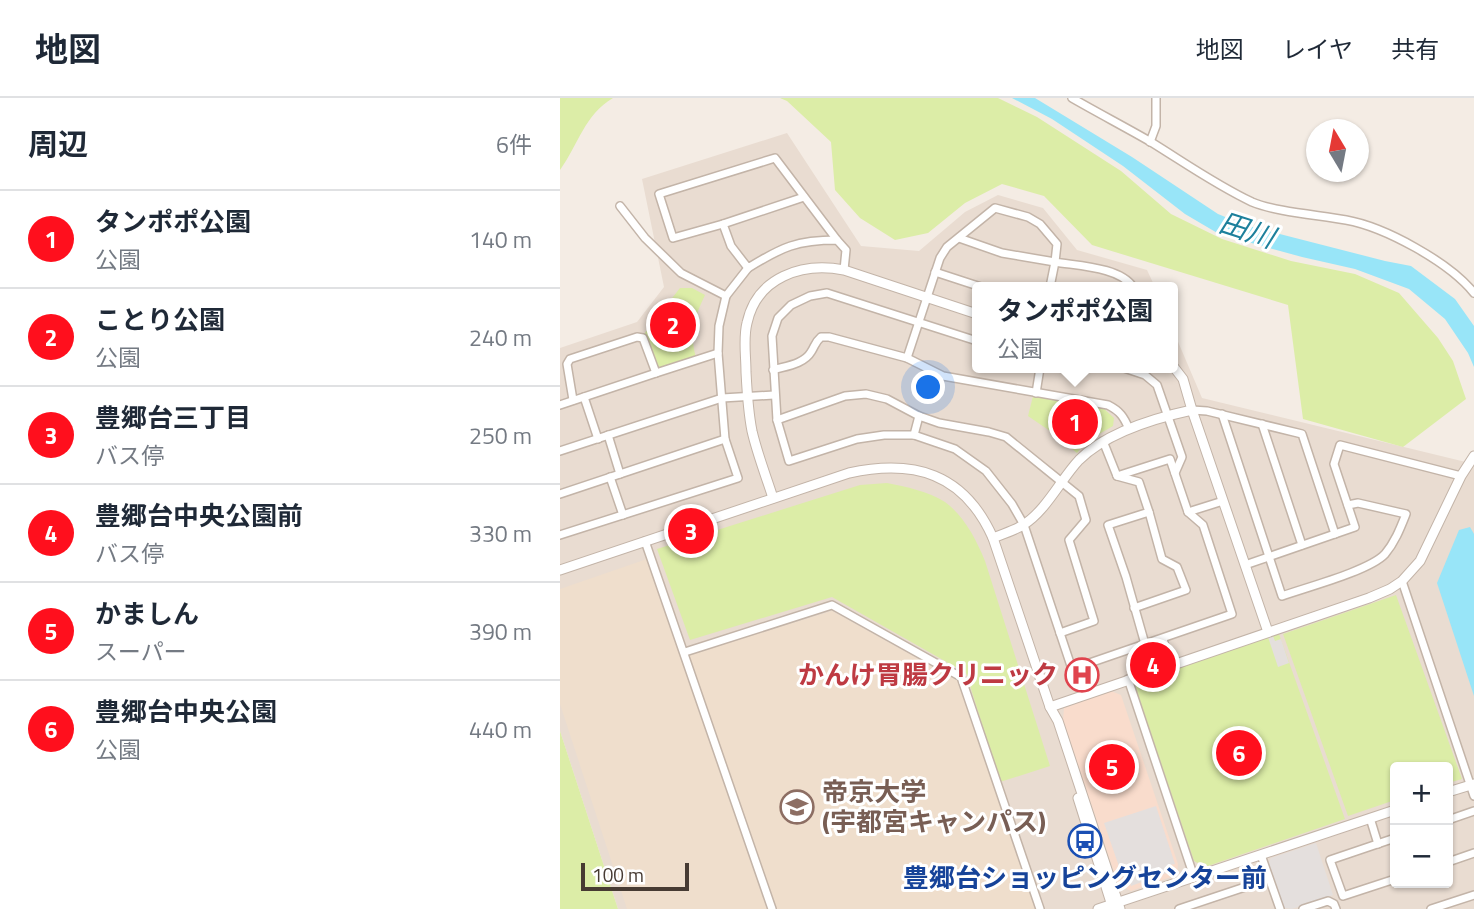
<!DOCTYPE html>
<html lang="ja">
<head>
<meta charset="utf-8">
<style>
  :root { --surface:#fff; --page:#f6f6f7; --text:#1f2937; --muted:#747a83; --line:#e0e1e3; --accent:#ff0f1d }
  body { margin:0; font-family:"Titillium Web","Noto Sans JP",sans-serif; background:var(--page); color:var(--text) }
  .controls { position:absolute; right:21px; bottom:21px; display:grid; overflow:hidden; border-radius:7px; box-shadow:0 2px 5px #0004 }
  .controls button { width:63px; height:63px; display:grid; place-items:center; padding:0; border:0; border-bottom:2px solid var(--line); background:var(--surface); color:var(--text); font:35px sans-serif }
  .compass { position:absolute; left:746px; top:21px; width:63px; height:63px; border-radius:50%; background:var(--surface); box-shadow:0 2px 5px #0004; rotate:350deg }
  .scale { position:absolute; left:21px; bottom:18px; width:108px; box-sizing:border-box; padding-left:7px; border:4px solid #473b33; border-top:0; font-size:19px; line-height:24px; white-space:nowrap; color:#473b33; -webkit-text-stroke:5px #fff; paint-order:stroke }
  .you { position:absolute; left:369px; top:290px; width:24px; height:24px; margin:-18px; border:5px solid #fff; border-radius:50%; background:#1a73e8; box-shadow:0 0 0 10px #1a73e833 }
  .badge { display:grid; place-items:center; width:46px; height:46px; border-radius:50%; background:var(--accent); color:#fff; font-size:23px; font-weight:700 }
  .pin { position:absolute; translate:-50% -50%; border:4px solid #fff; box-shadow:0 2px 7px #0006 }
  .popup { position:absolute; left:412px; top:184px; width:206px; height:91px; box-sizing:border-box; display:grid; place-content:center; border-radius:7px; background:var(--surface); filter:drop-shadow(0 2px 5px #0005); font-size:23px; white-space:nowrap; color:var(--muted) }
  .popup b { font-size:26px; color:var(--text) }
  .popup::after { content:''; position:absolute; left:50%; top:100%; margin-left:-14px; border:14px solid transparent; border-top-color:var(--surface) }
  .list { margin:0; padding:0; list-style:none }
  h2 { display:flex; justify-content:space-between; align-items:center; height:91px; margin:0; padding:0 28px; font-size:30px }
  h2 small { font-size:23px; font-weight:400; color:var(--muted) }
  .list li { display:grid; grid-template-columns:46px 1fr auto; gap:21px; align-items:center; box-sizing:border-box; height:98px; padding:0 28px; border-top:2px solid var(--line) }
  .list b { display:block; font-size:26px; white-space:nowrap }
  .list p { margin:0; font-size:23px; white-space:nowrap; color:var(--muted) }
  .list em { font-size:23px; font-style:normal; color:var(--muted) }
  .map { position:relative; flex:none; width:914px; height:811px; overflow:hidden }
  header { display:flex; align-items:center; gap:42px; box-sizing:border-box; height:98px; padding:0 35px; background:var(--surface); border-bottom:2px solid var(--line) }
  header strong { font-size:33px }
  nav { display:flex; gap:38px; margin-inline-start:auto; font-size:24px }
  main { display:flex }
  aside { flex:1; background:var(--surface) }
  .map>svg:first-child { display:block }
</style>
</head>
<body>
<header>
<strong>地図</strong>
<nav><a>地図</a><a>レイヤ</a><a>共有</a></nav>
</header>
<main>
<aside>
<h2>周辺<small>6件</small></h2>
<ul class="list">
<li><span class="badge">1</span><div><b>タンポポ公園</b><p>公園</p></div><em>140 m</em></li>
<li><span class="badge">2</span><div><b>ことり公園</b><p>公園</p></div><em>240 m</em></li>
<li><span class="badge">3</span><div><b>豊郷台三丁目</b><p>バス停</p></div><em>250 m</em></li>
<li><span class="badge">4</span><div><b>豊郷台中央公園前</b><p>バス停</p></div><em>330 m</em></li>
<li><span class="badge">5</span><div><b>かましん</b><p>スーパー</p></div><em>390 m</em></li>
<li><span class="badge">6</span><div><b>豊郷台中央公園</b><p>公園</p></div><em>440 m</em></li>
</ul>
</aside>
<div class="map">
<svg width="914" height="811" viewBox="0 0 914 811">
  <rect width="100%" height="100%" fill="#f4ece4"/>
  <path fill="#e9dcd1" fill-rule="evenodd" d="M227 35 301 148 359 153 405 114 438 97 483 110 517 152 587 172 595 189H417V270H613V232L642 300 914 366V811H58L0 633V250L77 224 104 189 82 81ZM835 669H888V785H835Z"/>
  <polygon fill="#f9dccc" points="551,593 561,597 618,766 617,777 571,793 558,786 503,622 504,610"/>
  <polygon fill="#efdecc" points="87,461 122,559 272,513 398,583 475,811 67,811 0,606 0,491"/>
  <g fill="#dceda7">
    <path d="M0 0H53C25 16 18 47 0 72Z"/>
    <polygon points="220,0 438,0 477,19 561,73 611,116 662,141 731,163 795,176 839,195 878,240 893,263 906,301 843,349 743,321 728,207 532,147 484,98 442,86 405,105 368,135 335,142 300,120 275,92 271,44 227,3"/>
    <path d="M120 190H132L145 197C135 218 129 235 136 259L97 272 84 236Z"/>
    <polygon points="473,298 542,309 554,320 553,328 527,343 517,355 490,333 468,318"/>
    <path d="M327 385C346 389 368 393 385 404 404 418 416 441 425 463L490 668 440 684 406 575 272 499 130 542 97 451 300 387Z"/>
    <polygon points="836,497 902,681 888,685 888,669 835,669 835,702 788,718 723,536"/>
    <polygon points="719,536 785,721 645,769 634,763 575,589 579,580"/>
    <polygon points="0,633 58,811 0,811"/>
  </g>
  <g fill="#e4dfdd">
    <polygon points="713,538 715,543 721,541 729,565 718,569 708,539"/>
    <polygon points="596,708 615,766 610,767 612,773 571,788 569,782 564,783 544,725"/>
    <polygon points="756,745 773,797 732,811 724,810 708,765 711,760"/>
  </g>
  <g fill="#98e5f8">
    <polygon points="452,0 475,0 572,59 658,116 685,127 825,163 851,168 895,201 914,228 914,269 908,255 885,221 849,191 795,171 742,159 659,136 625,116 563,68 492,21"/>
    <polygon points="910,429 914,436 914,598 877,485 899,432"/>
  </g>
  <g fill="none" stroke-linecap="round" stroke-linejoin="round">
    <defs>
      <g id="minor">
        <path d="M512 0C538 15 565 29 591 44 625 65 656 87 692 104 716 114 759 117 786 122 825 129 889 164 914 195"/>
        <polyline points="590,44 596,28 596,0"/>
        <path d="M244 99 163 126 171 148 188 170C222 149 237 142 277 142L286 152 284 172"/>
        <polyline points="60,108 85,140 121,175 166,198"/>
        <polyline points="163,126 113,140 99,96 215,60 277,142"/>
        <polyline points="399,140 442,155 495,164 490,189"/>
        <polyline points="375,174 421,189"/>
        <polyline points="417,243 267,195 250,198 231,207 218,220 212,238 217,322 229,363 297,341 324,337 354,337 395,351 426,373 452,406 464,427 512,571 672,516 643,427 628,414 610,361 557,378"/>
        <path d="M347 260 380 160 387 149 435 110 468 119 480 126 497 146 495 164C518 168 560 169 573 189"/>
        <polyline points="564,270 585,277 597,287 622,359 615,375"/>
        <path d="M213 272C226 268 244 266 251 254 255 248 255 244 261 239H269L347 260 383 278 548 307C560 313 564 319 569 331"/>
        <polyline points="476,295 480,270"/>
        <polyline points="24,299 38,341"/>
        <polyline points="13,302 7,266 10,261 77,239 83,240 96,275 158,255"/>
        <polyline points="0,307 96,275"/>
        <polyline points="632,312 647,313 742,336 775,436"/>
        <path d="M662 316 722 498C747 489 809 473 825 456 835 444 840 431 846 416L798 405 788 407"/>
        <polyline points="217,322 285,298 306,296 327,301 359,318 379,325 429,334 446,339 519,398 526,422 509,442 534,523 500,535"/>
        <polyline points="702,326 742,447"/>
        <polyline points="48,337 60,376"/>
        <polyline points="354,337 359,318"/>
        <polyline points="543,343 557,378 579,384 589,414 548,427 566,479 585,546"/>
        <polyline points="0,353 162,300 214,297"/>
        <polyline points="50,379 63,417"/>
        <polyline points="0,396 165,341"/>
        <polyline points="628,414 663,403"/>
        <polyline points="0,437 178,380 165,341 158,255 159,228 166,198 188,170"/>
        <polyline points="85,443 212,811"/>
        <polyline points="685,467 795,429 774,366 780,347 901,378"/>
        <polyline points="842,483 914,698"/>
        <polyline points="574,510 626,492 617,469 602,461 589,414"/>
        <polyline points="603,541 610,567"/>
        <polyline points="125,554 272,507 401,579 480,811"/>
        <polyline points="568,581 634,779"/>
        <polyline points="810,720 818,746"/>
        <polyline points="888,722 914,713"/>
        <polyline points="835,740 770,762 783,798 835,781"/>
        <polyline points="701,757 720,811"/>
        <polyline points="888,764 914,755"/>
        <polyline points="619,811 709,781"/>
        <polyline points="743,811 768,803 774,806 776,811"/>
        <polyline points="871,811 914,797"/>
      </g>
      <g id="tertiary">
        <polyline points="613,268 623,281 632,312 708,534"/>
        <path d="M213 400C206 378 197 355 192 333 188 313 187 293 186 274 186 258 183 240 187 225 197 179 242 164 284 172L417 216"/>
        <path d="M433 440C442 436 454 433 463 427 486 413 501 381 519 362 546 335 595 320 632 312"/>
        <path d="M0 472 289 375C354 361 404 375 433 440L490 609 498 623 560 811"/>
        <polyline points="490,609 809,500 830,491 842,483 860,463 901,378 914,358"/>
        <polyline points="888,694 914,686"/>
        <polyline points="518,700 553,811"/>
        <polyline points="538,811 835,712"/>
      </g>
    </defs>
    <use href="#minor" stroke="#c3b4a8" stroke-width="10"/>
    <use href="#tertiary" stroke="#c3b4a8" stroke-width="11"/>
    <use href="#minor" stroke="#fff" stroke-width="7"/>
    <use href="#tertiary" stroke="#fff" stroke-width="9"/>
  </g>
  <defs>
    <symbol id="hospital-ring" viewBox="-11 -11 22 22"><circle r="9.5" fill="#fff" stroke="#e0444e" stroke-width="1.5"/><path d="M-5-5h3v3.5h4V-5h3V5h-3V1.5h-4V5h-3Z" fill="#e0444e"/></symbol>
    <symbol id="university-ring" viewBox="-11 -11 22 22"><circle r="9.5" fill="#fff" stroke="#8d6e63" stroke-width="1.5"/><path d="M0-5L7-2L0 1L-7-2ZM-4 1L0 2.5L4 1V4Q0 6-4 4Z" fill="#8d6e63"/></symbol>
    <symbol id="bus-ring" viewBox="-11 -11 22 22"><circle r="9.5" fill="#fff" stroke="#1a4fb4" stroke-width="1.5"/><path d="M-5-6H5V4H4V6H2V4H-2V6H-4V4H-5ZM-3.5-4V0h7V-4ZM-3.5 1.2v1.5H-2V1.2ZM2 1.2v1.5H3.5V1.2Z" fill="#1a4fb4"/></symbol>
  </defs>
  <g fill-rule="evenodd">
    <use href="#hospital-ring" x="503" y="558" width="38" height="38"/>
    <use href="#university-ring" x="218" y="690" width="38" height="38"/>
    <use href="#bus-ring" x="506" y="724" width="38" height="38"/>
  </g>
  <g text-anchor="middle" stroke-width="6" stroke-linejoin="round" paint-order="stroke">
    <g font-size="26" font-weight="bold" fill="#be3a42" stroke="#fff" text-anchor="end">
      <text x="498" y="586">かんけ胃腸クリニック</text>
    </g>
    <g font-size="26" font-weight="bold" fill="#785e54" stroke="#fff" text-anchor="start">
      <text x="262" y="703">帝京大学<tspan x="262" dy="30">(宇都宮キャンパス)</tspan></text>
    </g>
    <g font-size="26" font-weight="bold" fill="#164399" stroke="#fff">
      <text x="525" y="789">豊郷台ショッピングセンター前</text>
    </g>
    <g font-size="28" font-style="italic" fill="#1d809c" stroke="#fff">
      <text transform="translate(687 132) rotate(18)" y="10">田川</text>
    </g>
  </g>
</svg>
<div class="controls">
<button>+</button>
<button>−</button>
</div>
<svg class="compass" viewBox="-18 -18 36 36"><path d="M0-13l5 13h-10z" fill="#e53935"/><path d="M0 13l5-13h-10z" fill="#747a83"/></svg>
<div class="scale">100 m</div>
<div class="you"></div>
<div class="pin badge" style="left:515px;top:324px">1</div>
<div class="popup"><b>タンポポ公園</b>公園</div>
<div class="pin badge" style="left:113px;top:227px">2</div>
<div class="pin badge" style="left:131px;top:433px">3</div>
<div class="pin badge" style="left:593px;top:567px">4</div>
<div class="pin badge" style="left:552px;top:669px">5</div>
<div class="pin badge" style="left:679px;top:655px">6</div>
</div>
</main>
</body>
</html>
